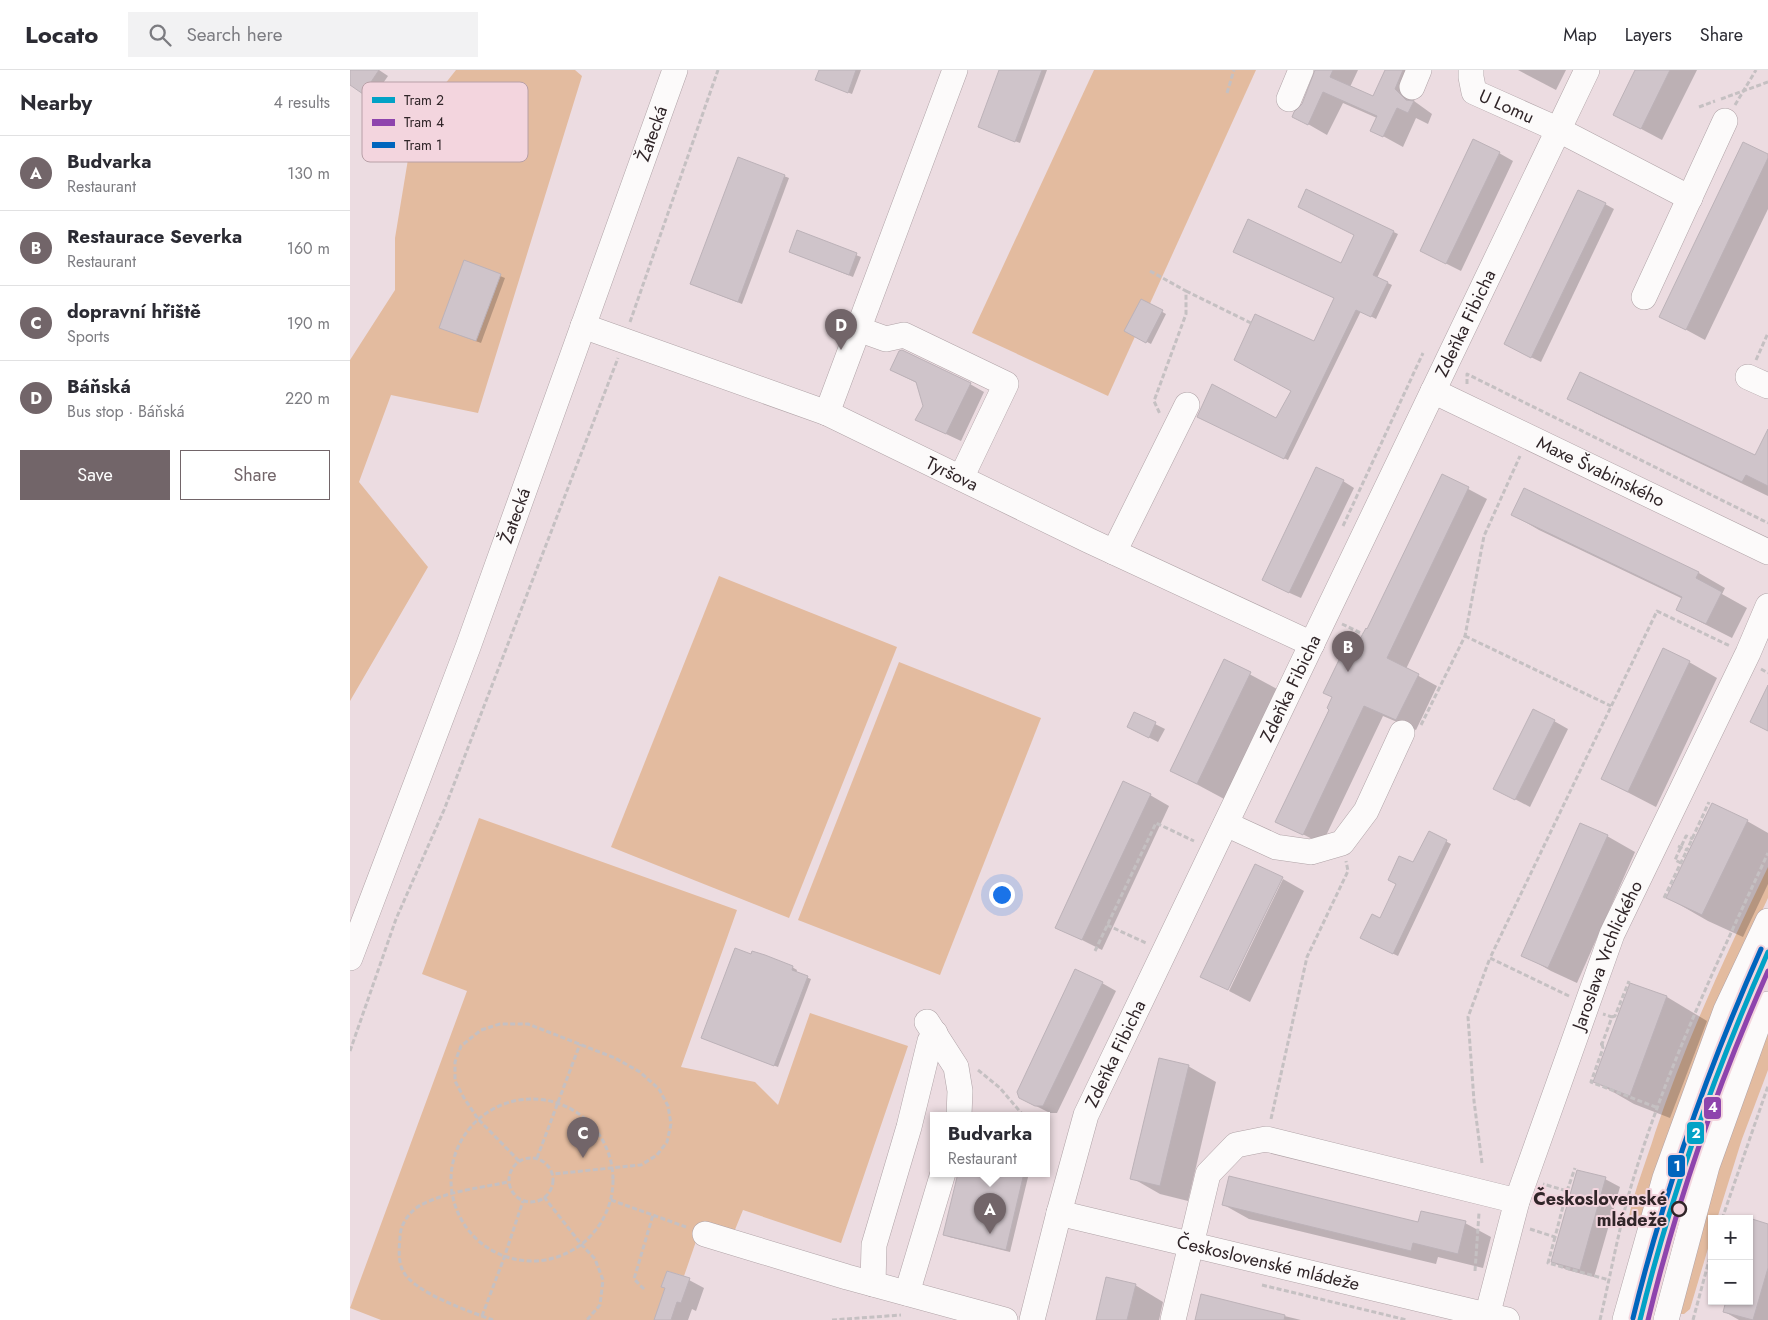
<!DOCTYPE html>
<html lang="en">
<head>
<meta charset="utf-8">
<style>
  :root { --surface:#fff; --page:#f2f2f3; --text:#2b2b33; --muted:#7c7c81; --line:#e1e1e2; --accent:#726569 }
  body { margin:0; font-family:Jost,sans-serif; background:var(--page); color:var(--text) }
  .controls { position:absolute; right:15px; bottom:15px; display:grid; overflow:hidden; border-radius:0px; box-shadow:0 1px 4px #0004 }
  .controls button { width:45px; height:45px; display:grid; place-items:center; padding:0; border:0; border-bottom:1px solid var(--line); background:var(--surface); color:var(--text); font:25px sans-serif }
  .you { position:absolute; left:651px; top:824px; width:18px; height:18px; margin:-12px; border:4px solid #fff; border-radius:50%; background:#1a73e8; box-shadow:0 0 0 8px #1a73e833 }
  .badge { display:grid; place-items:center; width:32px; height:32px; border-radius:50%; background:var(--accent); color:#fff; font-size:16px; font-weight:700 }
  .pin { position:absolute; translate:-50% -41px; filter:drop-shadow(0 1px 2px #0008) }
  .pin::after { content:''; position:absolute; top:26px; width:18px; height:15px; background:inherit; clip-path:polygon(0 0,100% 0,50% 100%) }
  .popup { position:absolute; left:580px; top:1042px; width:120px; height:65px; box-sizing:border-box; display:grid; place-content:center; border-radius:0px; background:var(--surface); filter:drop-shadow(0 1px 4px #0005); font-size:16px; white-space:nowrap; color:var(--muted) }
  .popup b { font-size:19px; color:var(--text) }
  .popup::after { content:''; position:absolute; left:50%; top:100%; margin-left:-10px; border:10px solid transparent; border-top-color:var(--surface) }
  .list { margin:0; padding:0; list-style:none }
  h2 { display:flex; justify-content:space-between; align-items:center; height:65px; margin:0; padding:0 20px; font-size:21px }
  h2 small { font-size:16px; font-weight:400; color:var(--muted) }
  .list li { display:grid; grid-template-columns:32px 1fr auto; gap:15px; align-items:center; box-sizing:border-box; height:75px; padding:0 20px; border-top:1px solid var(--line) }
  .list b { display:block; font-size:19px; white-space:nowrap }
  .list p { margin:0; font-size:16px; white-space:nowrap; color:var(--muted) }
  .list em { font-size:16px; font-style:normal; color:var(--muted) }
  .actions { display:flex; gap:10px; padding:15px 20px }
  .actions a { flex:1; padding:11px 0; border:1px solid var(--accent); border-radius:0px; text-align:center; font-size:18px; color:var(--accent) }
  .actions .main { background:var(--accent); color:#fff }
  .icon { flex:none; width:28px; height:28px; fill:none; stroke:currentColor; stroke-width:2; stroke-linecap:round; stroke-linejoin:round }
  .map { position:relative; flex:none; width:1418px; height:1250px; overflow:hidden }
  header { display:flex; align-items:center; gap:30px; box-sizing:border-box; height:70px; padding:0 25px; background:var(--surface); border-bottom:1px solid var(--line) }
  header strong { font-size:24px }
  nav { display:flex; gap:28px; margin-inline-start:auto; font-size:18px }
  .search { width:350px; height:45px; background:var(--page); display:flex; align-items:center; gap:12px; box-sizing:border-box; padding:0 18px; border-radius:0px; color:var(--muted); font-size:19px }
  main { display:flex }
  aside { flex:1; background:var(--surface) }
  .map>svg:first-child { display:block }
</style>
</head>
<body>
<header>
<strong>Locato</strong>
<div class="search"><svg class="icon" aria-label="search" viewBox="0 0 24 24"><circle cx="10" cy="10" r="6"/><path d="M15 15l6 6"/></svg>Search here</div>
<nav><a>Map</a><a>Layers</a><a>Share</a></nav>
</header>
<main>
<aside>
<h2>Nearby<small>4 results</small></h2>
<ul class="list">
<li><span class="badge">A</span><div><b>Budvarka</b><p>Restaurant</p></div><em>130 m</em></li>
<li><span class="badge">B</span><div><b>Restaurace Severka</b><p>Restaurant</p></div><em>160 m</em></li>
<li><span class="badge">C</span><div><b>dopravní hřiště</b><p>Sports</p></div><em>190 m</em></li>
<li><span class="badge">D</span><div><b>Báňská</b><p>Bus stop · Báňská</p></div><em>220 m</em></li>
</ul>
<div class="actions"><a class="main">Save</a><a>Share</a></div>
</aside>
<div class="map">
<svg width="1418" height="1250" viewBox="0 0 1418 1250">
  <rect width="100%" height="100%" fill="#ecdce1"/>
  <g fill="#e3bb9f">
    <polygon points="106,0 225,0 232,6 128,343 41,325 9,412 78,497 0,631 0,290 45,220 45,168 64,53"/>
    <polygon points="744,0 906,0 758,326 622,263"/>
    <polygon points="369,506 547,577 439,848 261,777"/>
    <polygon points="549,592 691,648 590,905 448,850"/>
    <polygon points="129,748 387,840 331,997 405,1012 428,1035 460,943 558,976 491,1173 393,1140 382,1167 351,1157 334,1206 317,1201 311,1217 315,1218 307,1243 322,1248 321,1250 31,1250 0,1238 117,921 72,904"/>
    <path d="M1418 797V828L1385 898 1290 1159 1281 1155 1278 1151C1284 1121 1296 1092 1305 1063 1336 971 1376 884 1418 797Z"/>
    <polygon points="1418,962 1418,1000 1392,1069 1367,1149 1362,1149 1362,1165 1340,1239 1334,1244 1325,1244 1360,1123"/>
  </g>
  <g fill="#0003">
    <polygon points="0,0 29,0 38,6 23,28 0,13"/>
    <polygon points="470,0 511,0 502,24 471,12"/>
    <polygon points="651,0 697,0 670,73 633,59"/>
    <polygon points="966,0 1008,0 1000,17 1023,27 1037,0 1079,0 1075,6 1064,31 1082,44 1078,54 1066,48 1053,77 1022,60 1027,48 993,33 977,65 944,46 953,35"/>
    <polygon points="1168,0 1216,0 1206,20"/>
    <polygon points="1287,0 1347,0 1312,70 1265,45"/>
    <polygon points="1149,83 1163,91 1111,201 1071,181"/>
    <polygon points="1418,86 1418,139 1355,270 1311,246"/>
    <polygon points="388,88 439,108 392,234 346,216"/>
    <polygon points="957,121 1048,164 1027,208 1042,215 1026,249 1011,241 938,390 853,349 927,350 965,273 985,228 991,194 1006,164"/>
    <polygon points="1255,134 1264,139 1191,292 1164,279"/>
    <polygon points="448,162 511,187 503,207 445,184"/>
    <polygon points="115,192 155,208 131,273 95,260"/>
    <polygon points="791,230 816,244 801,274 776,261"/>
    <polygon points="541,300 620,314 634,322 611,371 581,357 567,313"/>
    <polygon points="1219,328 1406,387 1418,380 1418,426 1245,343"/>
    <polygon points="1092,405 1137,429 1056,599 1087,616 1066,660 1033,646 972,774 927,751 1011,571 1018,560"/>
    <polygon points="993,411 1004,418 951,528 924,516"/>
    <polygon points="1175,420 1349,503 1375,518 1372,524 1397,538 1382,568 1327,540 1333,529 1189,460 1163,445"/>
    <polygon points="875,591 929,620 876,730 822,701"/>
    <polygon points="1339,592 1367,608 1306,737 1252,709"/>
    <polygon points="785,644 815,659 808,672 788,662"/>
    <polygon points="1204,651 1218,659 1180,737 1159,726"/>
    <polygon points="800,725 819,736 752,880 706,857"/>
    <polygon points="1397,751 1418,763 1418,814 1393,867 1358,851 1318,828"/>
    <polygon points="1080,763 1101,774 1048,886 1016,871 1064,794"/>
    <polygon points="1257,766 1285,782 1227,913 1201,901 1173,885"/>
    <polygon points="933,809 954,821 900,932 879,921"/>
    <polygon points="442,897 447,900 446,903 461,909 428,997 352,968"/>
    <polygon points="752,913 766,921 707,1043 700,1043 684,1035"/>
    <polygon points="1281,914 1317,927 1357,951 1320,1048 1284,1034 1244,1011"/>
    <polygon points="838,996 866,1012 838,1131 810,1124 782,1108"/>
    <polygon points="609,1103 679,1103 660,1182 599,1167 594,1164"/>
    <polygon points="1255,1109 1270,1117 1244,1207 1217,1200 1202,1192"/>
    <polygon points="874,1135 1069,1154 1115,1153 1141,1167 1133,1198 1088,1187 1086,1194 899,1149"/>
    <polygon points="1418,1155 1418,1250 1389,1250 1375,1242 1399,1231"/>
    <polygon points="339,1210 354,1218 346,1241 342,1239 338,1250 322,1250 308,1242"/>
    <polygon points="785,1215 813,1232 809,1250 747,1250"/>
    <polygon points="852,1226 951,1250 846,1250"/>
  </g>
  <g fill="#cfc4ca" stroke="#bcb2b8">
    <polygon points="0,0 29,0 13,24 0,15"/>
    <polygon points="469,0 506,0 498,23 465,10"/>
    <polygon points="649,0 692,0 665,72 628,57"/>
    <polygon points="965,0 983,0 980,7 1023,26 1035,0 1053,0 1045,19 1056,30 1064,31 1058,43 1047,38 1033,67 1020,61 1027,46 973,22 958,55 942,47 944,42 952,34"/>
    <polygon points="1285,0 1320,0 1291,59 1263,45"/>
    <polygon points="1123,69 1150,82 1096,194 1070,181"/>
    <polygon points="1393,72 1418,84 1418,88 1336,260 1309,247"/>
    <polygon points="388,87 435,105 388,232 340,214"/>
    <polygon points="956,119 1044,161 1023,205 1038,212 1021,247 1006,240 934,389 847,347 862,314 926,348 941,321 884,290 905,244 964,271 984,228 883,182 898,149 991,193 1004,165 948,137"/>
    <polygon points="1228,120 1256,133 1181,288 1154,274"/>
    <polygon points="447,160 507,183 499,205 439,182"/>
    <polygon points="114,190 151,204 126,271 89,258"/>
    <polygon points="791,229 813,240 796,273 774,261"/>
    <polygon points="552,280 621,313 596,364 565,350 573,336 566,312 540,300 549,281"/>
    <polygon points="1230,302 1405,385 1418,359 1418,416 1396,405 1392,412 1217,329"/>
    <polygon points="966,397 994,410 939,523 912,510"/>
    <polygon points="1092,404 1119,417 1037,588 1069,604 1046,650 1014,636 953,765 925,752 979,640 977,638 982,627 973,623 1001,565 1010,569 1016,558 1017,559"/>
    <polygon points="1174,418 1349,502 1346,508 1372,522 1356,554 1326,540 1332,527 1161,445"/>
    <polygon points="1313,578 1340,591 1278,722 1251,709"/>
    <polygon points="874,589 901,602 847,714 820,701"/>
    <polygon points="1418,615 1418,661 1400,652"/>
    <polygon points="1183,639 1205,650 1165,730 1143,719"/>
    <polygon points="784,642 806,652 799,668 777,657"/>
    <polygon points="773,711 801,724 732,870 705,858"/>
    <polygon points="1362,733 1398,750 1352,845 1316,828"/>
    <polygon points="1230,753 1258,765 1198,898 1171,886"/>
    <polygon points="1079,761 1097,770 1043,884 1010,868 1022,844 1030,848 1046,814 1038,810 1049,786 1063,792"/>
    <polygon points="905,794 933,807 878,920 850,907"/>
    <polygon points="385,878 401,884 402,881 415,885 443,896 442,900 458,906 424,996 351,968"/>
    <polygon points="725,899 753,912 693,1036 685,1036 669,1028 667,1022"/>
    <polygon points="1280,913 1317,926 1280,1026 1243,1012"/>
    <polygon points="809,988 839,995 810,1116 780,1109"/>
    <polygon points="1227,1100 1256,1107 1230,1200 1201,1192"/>
    <polygon points="608,1103 674,1103 656,1180 593,1165"/>
    <polygon points="879,1106 1068,1152 1071,1141 1116,1151 1108,1184 1063,1173 1061,1181 872,1135"/>
    <polygon points="1399,1148 1418,1154 1418,1198 1403,1250 1373,1242 1376,1231 1399,1231"/>
    <polygon points="317,1201 340,1208 331,1233 327,1232 321,1250 304,1250 315,1218 311,1217"/>
    <polygon points="756,1207 786,1214 777,1250 746,1250"/>
    <polygon points="851,1224 935,1245 934,1250 845,1250"/>
  </g>
  <g fill="none" stroke-linecap="round" stroke-linejoin="round">
    <defs>
      <g id="minor">
        <path id="s1" d="M1121 0V7L1124 22 1209 60 1340 128"/>
        <polyline points="1062,17 1069,0"/>
        <polyline points="939,29 951,0"/>
        <polyline points="1294,227 1375,51"/>
        <path id="s2" d="M233 256 477 343 740 471 962 574"/>
        <polyline points="508,259 536,269 554,265 656,314 611,408"/>
        <polyline points="1398,307 1418,316"/>
        <path id="s3" d="M1083 321 1418 482"/>
        <polyline points="477,343 605,0"/>
        <polyline points="764,482 837,335"/>
        <polyline points="876,754 926,777 961,782 992,773 1016,741 1052,663"/>
        <path id="s4" d="M0 888 118 577 325 0"/>
        <polyline points="577,952 606,997 610,1021 609,1045"/>
        <path id="s5" d="M709 1143 1157 1250"/>
        <polyline points="355,1164 497,1207 655,1250"/>
        <polyline points="523,1214 524,1175 559,1057 580,971 585,963"/>
        <polyline points="557,1223 593,1103"/>
        <path id="s6" d="M682 1250 709 1143 736 1045 1237 0"/>
        <polyline points="823,1250 858,1104 886,1075 916,1069 1167,1131"/>
        <path id="s7" d="M1136 1250 1167 1131 1262 864 1398 583 1418 536"/>
        <polyline points="1275,1250 1315,1108 1376,940 1418,851"/>
        <polyline points="1316,1250 1357,1096 1407,957 1418,934"/>
      </g>
    </defs>
    <use href="#minor" stroke="#b0a3a7" stroke-width="26"/>
    <g stroke="#c5c0c2" stroke-width="3" stroke-dasharray="5 2.5" stroke-linecap="butt">
      <polyline points="877,23 884,0"/>
      <polyline points="1371,29 1418,12"/>
      <polyline points="1385,35 1406,0"/>
      <polyline points="1349,37 1365,31"/>
      <polyline points="800,201 836,221 836,244 804,331 810,344"/>
      <polyline points="836,221 901,253"/>
      <polyline points="280,252 368,0"/>
      <polyline points="1406,290 1418,263"/>
      <polyline points="1117,314 1117,304 1418,453"/>
      <polyline points="993,456 1073,283"/>
      <polyline points="992,554 1013,564"/>
      <polyline points="1115,566 1261,636"/>
      <polyline points="1411,599 1418,603"/>
      <polyline points="1071,655 1115,566 1134,466 1170,386"/>
      <polyline points="1328,776 1337,780 1359,732"/>
      <polyline points="1331,793 1325,790 1336,766 1343,769"/>
      <polyline points="1314,828 1337,780"/>
      <polyline points="757,855 796,873"/>
      <polyline points="745,881 806,753 844,771"/>
      <polyline points="1219,926 1140,888 1307,541 1380,576"/>
      <polyline points="1262,947 1265,946 1279,911"/>
      <polyline points="1250,974 1252,974 1262,947 1253,944"/>
      <polyline points="1252,974 1253,978 1241,1012 1308,1038"/>
      <polyline points="0,981 46,849 94,740 268,288"/>
      <polyline points="628,1000 650,1018 673,1045"/>
      <circle cx="182" cy="1110" r="81"/>
      <polyline points="921,1049 957,887 998,801 996,791"/>
      <circle cx="181" cy="1110" r="22"/>
      <polyline points="187,1088 230,974"/>
      <polyline points="169,1091 128,1049 114,1028 105,1011 105,992 111,976 131,960 150,954 178,954 265,988 290,1002 309,1019 318,1036 321,1054 317,1072 307,1085 291,1095 202,1104"/>
      <polyline points="696,1091 697,1093"/>
      <polyline points="1132,1093 1124,1031 1118,947 1140,888"/>
      <polyline points="1217,1121 1225,1098"/>
      <polyline points="194,1127 231,1174 245,1189 253,1210 250,1235 237,1250"/>
      <polyline points="261,1130 336,1157"/>
      <polyline points="1372,1149 1418,1016"/>
      <polyline points="1180,1159 1205,1167 1217,1121 1193,1114"/>
      <polyline points="1205,1167 1198,1193 1259,1210"/>
      <polyline points="1125,1201 1129,1143"/>
      <polyline points="912,1215 1057,1250"/>
      <polyline points="294,1219 284,1209 303,1145"/>
      <polyline points="132,1246 154,1188 173,1131"/>
      <path d="M143 1250C121 1242 64 1223 53 1201 48 1191 49 1179 50 1167 50 1154 61 1139 73 1134 99 1121 130 1118 158 1112"/>
      <polyline points="482,1250 551,1245"/>
      <path d="M1250 1250C1260 1207 1268 1163 1280 1120 1314 1003 1367 893 1418 783"/>
      <polyline points="1343,1250 1362,1179"/>
    </g>
    <use href="#minor" stroke="#fcfafa" stroke-width="25"/>
    <defs>
      <path id="tram-1" d="M1290 1250C1321 1123 1365 1002 1418 882"/>
      <path id="tram-2" d="M1298 1250C1327 1130 1368 1014 1418 901"/>
      <path id="tram-3" d="M1283 1248C1314 1121 1358 999 1411 879"/>
    </defs>
    <use href="#tram-1" stroke="#f3d5de" stroke-width="9"/>
    <use href="#tram-2" stroke="#f3d5de" stroke-width="9"/>
    <use href="#tram-3" stroke="#f3d5de" stroke-width="9"/>
    <use href="#tram-1" stroke="#02a2c6" stroke-width="5"/>
    <use href="#tram-2" stroke="#8e44ad" stroke-width="5"/>
    <use href="#tram-3" stroke="#0065bd" stroke-width="5"/>
  </g>
  <circle fill="#f3d5de" stroke="#302528" stroke-width="2.5" cx="1329" cy="1139" r="7"/>
  <g text-anchor="middle" stroke-width="4" stroke-linejoin="round" paint-order="stroke">
    <g font-size="18" fill="#302528" stroke="#f3d5de">
      <text dy="6" stroke="none"><textPath href="#s1" startOffset="58">U Lomu</textPath></text>
      <text dy="6" stroke="none"><textPath href="#s4" startOffset="878">Žatecká</textPath></text>
      <text dy="6" stroke="none"><textPath href="#s6" startOffset="1090">Zdeňka Fibicha</textPath></text>
      <text dy="6" stroke="none"><textPath href="#s3" startOffset="186">Maxe Švabinského</textPath></text>
      <text dy="6" stroke="none"><textPath href="#s2" startOffset="398">Tyršova</textPath></text>
      <text dy="6" stroke="none"><textPath href="#s4" startOffset="472">Žatecká</textPath></text>
      <text dy="6" stroke="none"><textPath href="#s6" startOffset="685">Zdeňka Fibicha</textPath></text>
      <text dy="6" stroke="none"><textPath href="#s7" startOffset="385">Jaroslava Vrchlického</textPath></text>
      <text dy="6" stroke="none"><textPath href="#s6" startOffset="280">Zdeňka Fibicha</textPath></text>
      <text dy="6" stroke="none"><textPath href="#s5" startOffset="215">Československé mládeže</textPath></text>
    </g>
    <g font-size="18" font-weight="bold" fill="#302528" stroke="#f3d5de" text-anchor="end">
      <text x="1317" y="1135">Československé<tspan x="1317" dy="21">mládeže</tspan></text>
    </g>
  </g>
  <rect x="12" y="12" width="166" height="80" rx="8" fill="#f3d5de" stroke="#b8a0a7" stroke-width="1"/>
  <rect x="22" y="27" width="23" height="6" fill="#02a2c6"/>
  <rect x="22" y="49" width="23" height="7" fill="#8e44ad"/>
  <rect x="22" y="72" width="23" height="6" fill="#0065bd"/>
  <g font-size="14" fill="#302528">
    <text x="54" y="35">Tram 2</text>
    <text x="54" y="57">Tram 4</text>
    <text x="54" y="80">Tram 1</text>
  </g>
  <g stroke="#f3d5de" stroke-width="2">
    <rect x="1353" y="1026" width="19" height="24" rx="5" fill="#8e44ad"/>
    <rect x="1336" y="1051" width="19" height="24" rx="5" fill="#02a2c6"/>
    <rect x="1317" y="1084" width="19" height="24" rx="5" fill="#0065bd"/>
  </g>
  <g font-size="14" text-anchor="middle" font-weight="bold" fill="#fff">
    <text x="1363" y="1042">4</text>
    <text x="1346" y="1068">2</text>
    <text x="1327" y="1101">1</text>
  </g>
</svg>
<div class="controls">
<button>+</button>
<button>−</button>
</div>
<div class="you"></div>
<div class="pin badge" style="left:640px;top:1164px">A</div>
<div class="popup"><b>Budvarka</b>Restaurant</div>
<div class="pin badge" style="left:998px;top:602px">B</div>
<div class="pin badge" style="left:233px;top:1088px">C</div>
<div class="pin badge" style="left:491px;top:280px">D</div>
</div>
</main>
</body>
</html>
